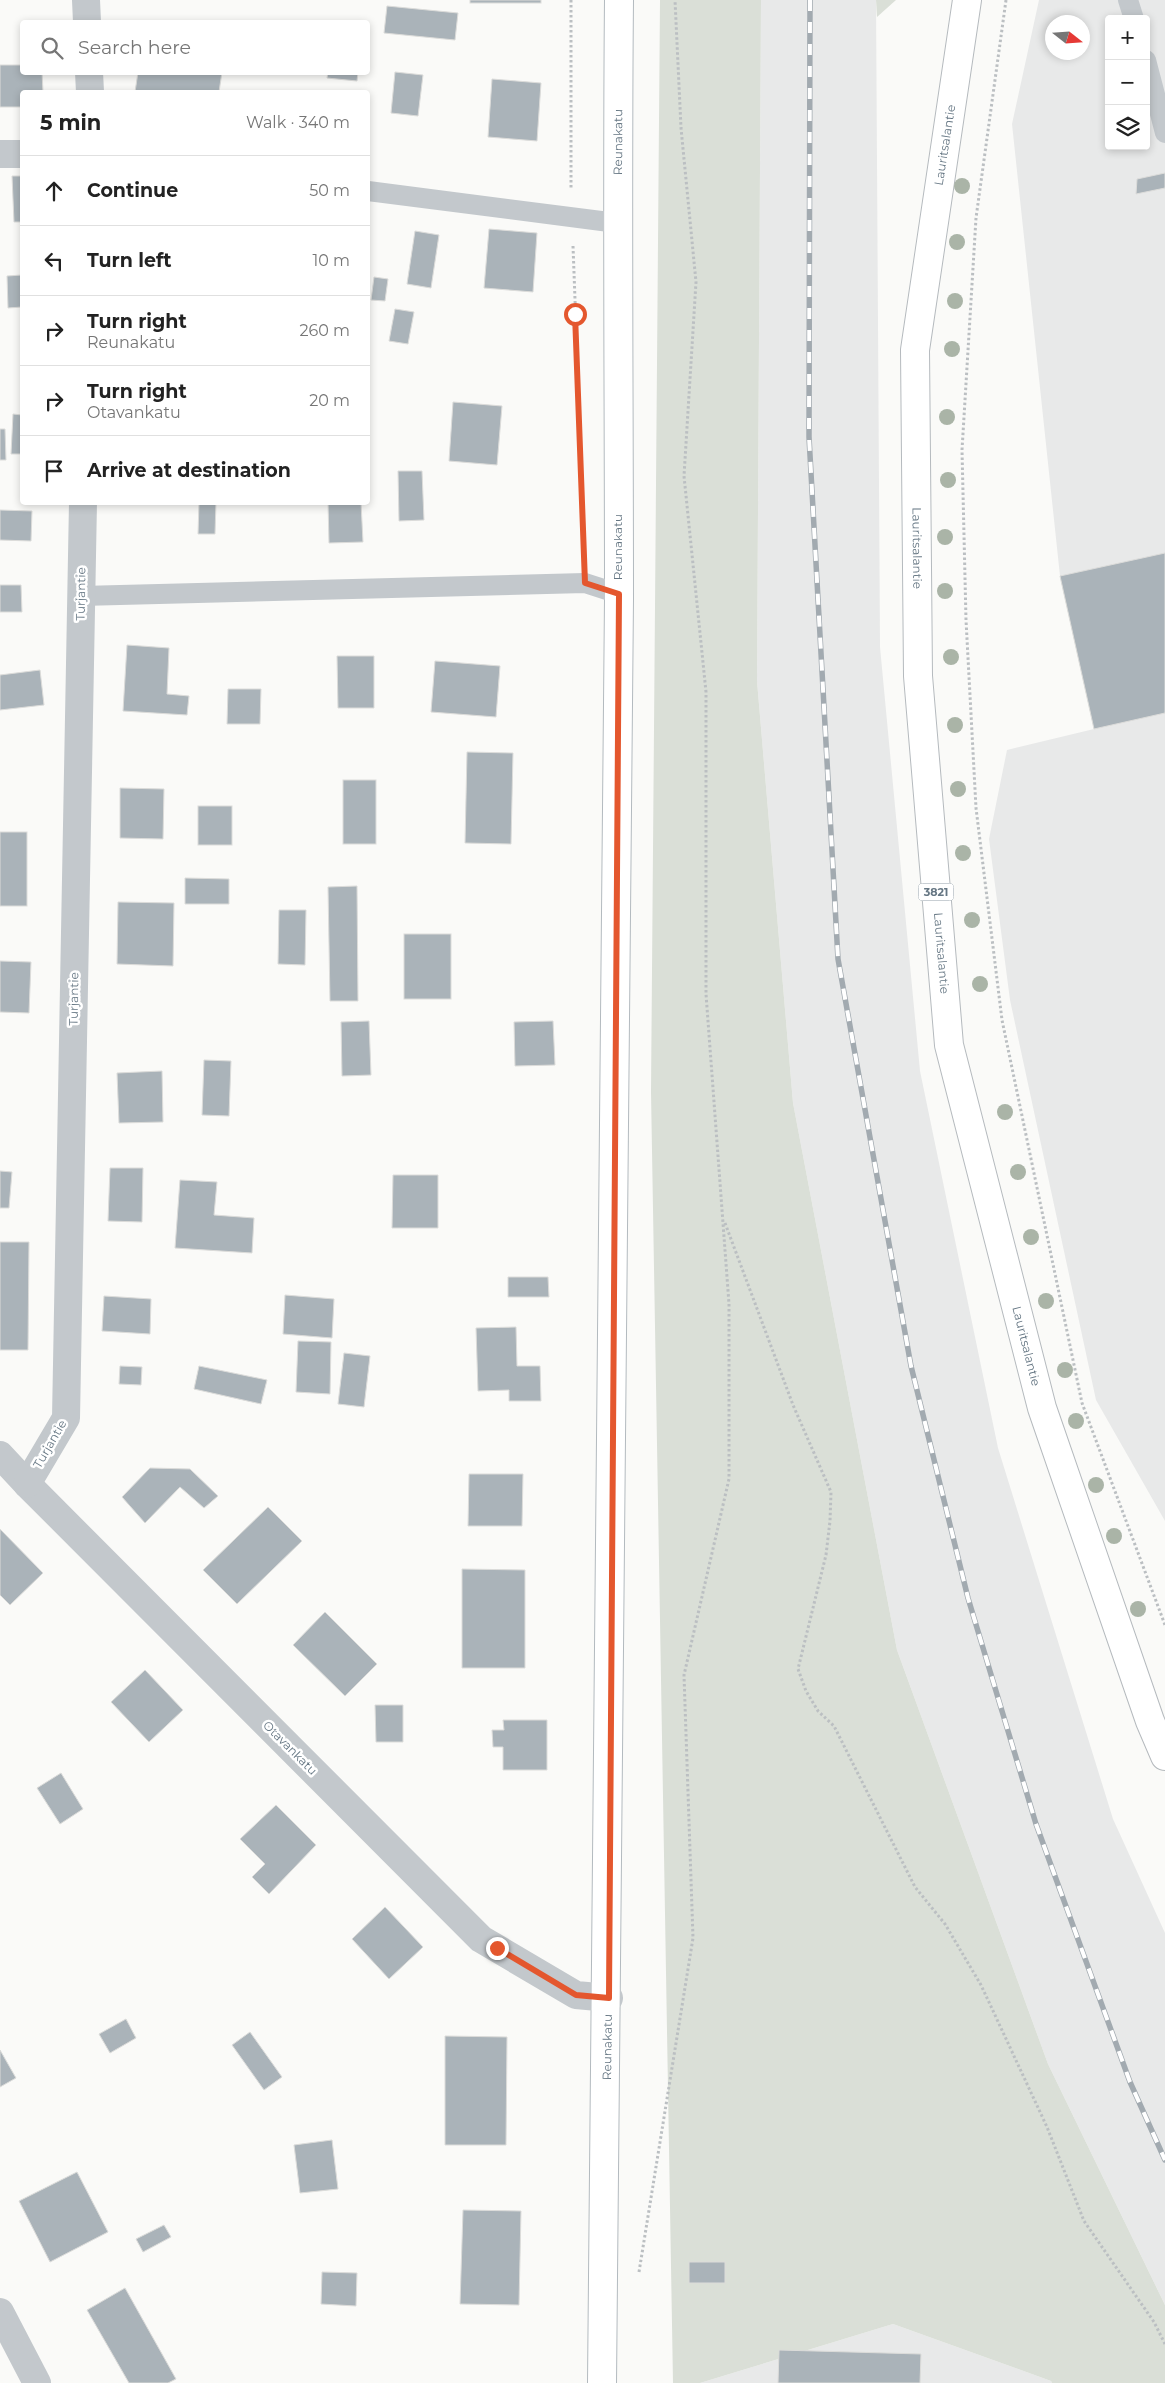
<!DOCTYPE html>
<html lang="en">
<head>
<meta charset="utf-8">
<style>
  :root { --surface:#fff; --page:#f6f6f6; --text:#222; --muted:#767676; --line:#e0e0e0 }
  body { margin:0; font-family:Montserrat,sans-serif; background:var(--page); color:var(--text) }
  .controls { position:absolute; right:15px; top:15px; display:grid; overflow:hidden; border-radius:5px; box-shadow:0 2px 8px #0003 }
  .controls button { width:45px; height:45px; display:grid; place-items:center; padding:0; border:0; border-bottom:1px solid var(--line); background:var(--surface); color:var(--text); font:25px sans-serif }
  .compass { position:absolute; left:1045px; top:15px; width:45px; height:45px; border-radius:50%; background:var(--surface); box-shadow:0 2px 8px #0003; rotate:107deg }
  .stop { position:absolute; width:15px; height:15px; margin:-11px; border:4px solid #e4572e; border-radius:50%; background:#fff }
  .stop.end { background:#e4572e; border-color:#fff; box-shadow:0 1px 5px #0008 }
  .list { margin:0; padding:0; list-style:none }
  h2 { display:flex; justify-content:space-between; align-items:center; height:65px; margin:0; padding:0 20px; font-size:21px }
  h2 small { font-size:16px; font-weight:400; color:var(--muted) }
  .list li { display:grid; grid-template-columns:32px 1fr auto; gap:15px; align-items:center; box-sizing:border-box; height:70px; padding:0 20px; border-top:1px solid var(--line) }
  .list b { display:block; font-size:19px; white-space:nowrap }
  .list p { margin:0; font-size:16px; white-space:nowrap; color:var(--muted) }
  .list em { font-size:16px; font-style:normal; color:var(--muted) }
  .icon { flex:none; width:28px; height:28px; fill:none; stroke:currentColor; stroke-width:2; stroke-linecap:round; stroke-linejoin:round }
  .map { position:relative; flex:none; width:1165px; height:2383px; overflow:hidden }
  .search { position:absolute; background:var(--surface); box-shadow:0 2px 8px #0003; left:20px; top:20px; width:350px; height:55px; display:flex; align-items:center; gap:12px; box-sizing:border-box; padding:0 18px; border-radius:5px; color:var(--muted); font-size:19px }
  .panel { position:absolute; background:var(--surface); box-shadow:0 2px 8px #0003; left:20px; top:90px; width:350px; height:415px; border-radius:5px }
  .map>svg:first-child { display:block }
</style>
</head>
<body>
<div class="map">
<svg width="1165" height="2383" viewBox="0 0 1165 2383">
  <rect width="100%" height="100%" fill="#fafaf8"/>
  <g fill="#e8e9e9" fill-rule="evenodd">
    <polygon points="761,0 876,0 880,647 920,1071 998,1448 1113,1819 1165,1933 1165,2305 1048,2064 897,1650 793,1103 757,681"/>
    <path d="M1039 0H1165V1521L1096 1400 1010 1000 989 839 1007 750 1094 729 1060 576 1012 124ZM1109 19H1146V146H1109ZM1052 22H1082V52H1052Z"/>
    <polygon points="893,2324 1051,2381 1052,2383 700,2383"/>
  </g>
  <g fill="#dadfd7">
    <polygon points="660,0 761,0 757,681 793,1103 897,1650 1048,2064 1165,2305 1165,2383 1052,2383 1051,2381 893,2324 700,2383 673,2383 651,1092"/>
    <polygon points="876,0 896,0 877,17"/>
  </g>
  <g fill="#aab3b9" stroke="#dcdcda">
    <rect x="470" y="0" width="71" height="3"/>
    <polygon points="387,6 458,13 455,40 384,33"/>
    <polygon points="0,65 22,65 22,72 42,72 43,92 22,92 22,107 0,107"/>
    <polygon points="138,72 222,72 219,92 135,92"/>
    <polygon points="328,72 358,72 357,81 327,78"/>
    <polygon points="395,72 423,75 418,116 391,113"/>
    <polygon points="492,79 541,83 537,141 488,137"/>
    <polygon points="1165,173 1165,188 1136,194 1137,179"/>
    <polygon points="12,176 22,176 22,222 14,222"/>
    <polygon points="489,229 537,233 533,292 484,288"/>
    <polygon points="415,231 439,235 431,288 407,284"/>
    <polygon points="22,275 22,307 8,308 7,276"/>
    <polygon points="374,277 388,279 385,301 371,300"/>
    <polygon points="395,309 414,312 408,344 389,341"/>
    <polygon points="453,402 502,406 497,465 449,461"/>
    <polygon points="13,414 22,415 22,454 11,454"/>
    <polygon points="0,429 5,429 6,460 0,460"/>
    <polygon points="398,471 422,471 424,520 399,521"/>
    <polygon points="199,502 216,502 215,534 198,534"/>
    <polygon points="328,502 361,502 363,542 329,543"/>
    <polygon points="0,510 32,511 31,541 0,540"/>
    <polygon points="1165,553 1165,713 1094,729 1060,576"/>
    <polygon points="0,585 21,585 22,612 0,612"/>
    <polygon points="127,645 169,648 167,694 189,696 187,715 123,711"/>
    <polygon points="337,656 374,656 374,708 338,708"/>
    <polygon points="435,661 500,666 496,717 431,712"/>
    <polygon points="40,670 44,705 0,710 0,675"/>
    <polygon points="228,689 261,689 260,724 227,724"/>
    <polygon points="467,752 513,753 511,844 465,843"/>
    <rect x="343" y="780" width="33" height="64"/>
    <polygon points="120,788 164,789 163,839 120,838"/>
    <rect x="198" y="806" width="34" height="39"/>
    <rect x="0" y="832" width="27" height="74"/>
    <polygon points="185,878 229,879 229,904 185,904"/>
    <polygon points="357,886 358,1001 330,1001 328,887"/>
    <polygon points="118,902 174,903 173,966 117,964"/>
    <polygon points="279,910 306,910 305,965 278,964"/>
    <rect x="404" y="934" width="47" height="65"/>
    <polygon points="0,961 31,962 29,1013 0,1012"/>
    <polygon points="369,1021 371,1075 342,1076 341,1022"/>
    <polygon points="553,1021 555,1065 515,1066 514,1022"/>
    <polygon points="204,1060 231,1061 229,1116 202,1115"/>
    <polygon points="162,1071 163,1122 119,1123 117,1073"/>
    <polygon points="110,1168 143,1168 142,1222 108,1221"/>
    <polygon points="0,1171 12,1172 9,1208 0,1208"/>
    <polygon points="393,1175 438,1175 438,1228 392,1228"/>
    <polygon points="180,1180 217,1182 214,1215 254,1218 252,1253 175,1248"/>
    <polygon points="0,1242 29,1242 28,1350 0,1350"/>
    <polygon points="508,1277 548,1277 549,1297 508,1297"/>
    <polygon points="285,1295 334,1299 332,1338 283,1334"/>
    <polygon points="104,1296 151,1299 150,1334 102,1331"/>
    <polygon points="516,1327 517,1366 540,1366 541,1401 509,1401 509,1390 478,1391 476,1328"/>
    <polygon points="298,1341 331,1342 330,1394 296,1392"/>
    <polygon points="344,1353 370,1356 364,1407 338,1404"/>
    <polygon points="120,1366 142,1367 141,1385 119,1384"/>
    <polygon points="199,1366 267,1380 261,1404 194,1389"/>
    <polygon points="150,1468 190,1469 218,1496 204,1508 180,1487 145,1523 122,1497"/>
    <polygon points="469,1474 523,1474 522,1526 468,1526"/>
    <polygon points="268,1507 302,1541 237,1604 203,1570"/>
    <polygon points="0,1529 43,1573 10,1605 0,1595"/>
    <polygon points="462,1569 525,1570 525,1668 462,1668"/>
    <polygon points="325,1612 377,1664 345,1696 293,1645"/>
    <polygon points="145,1670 183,1710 149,1742 111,1702"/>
    <polygon points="375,1705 403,1705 403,1742 376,1742"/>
    <polygon points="503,1720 547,1720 547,1770 503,1770 503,1747 493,1747 492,1730 504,1730"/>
    <polygon points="61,1773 83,1809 60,1824 37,1788"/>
    <polygon points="276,1805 316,1845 269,1894 252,1877 265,1864 240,1839"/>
    <polygon points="385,1907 423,1947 389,1979 352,1939"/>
    <polygon points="126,2019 136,2038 110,2053 99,2034"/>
    <polygon points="250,2032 282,2077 264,2090 232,2045"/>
    <polygon points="445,2036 507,2037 506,2145 445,2145"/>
    <polygon points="0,2050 16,2078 0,2087"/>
    <polygon points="332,2140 338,2189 300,2193 294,2145"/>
    <polygon points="77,2172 108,2232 50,2262 19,2201"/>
    <polygon points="463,2210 521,2211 519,2305 460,2304"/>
    <polygon points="164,2225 171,2237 143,2252 136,2239"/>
    <rect x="689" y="2262" width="36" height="21"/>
    <polygon points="322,2272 357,2273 356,2306 321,2304"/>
    <polygon points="125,2288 176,2379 168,2383 129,2383 87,2310"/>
    <polygon points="779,2350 921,2354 920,2383 778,2383"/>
  </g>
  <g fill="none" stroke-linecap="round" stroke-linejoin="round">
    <defs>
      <g id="secondary">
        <path id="s1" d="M602 2383C613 1788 617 1193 619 599 619 399 617 200 619 0"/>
      </g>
      <g id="primary">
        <path id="s2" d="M967 0 915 350 918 676 949 1045 1042 1408 1150 1721 1165 1756"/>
      </g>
    </defs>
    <use href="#secondary" stroke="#b3babf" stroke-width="30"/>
    <use href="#primary" stroke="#b5babe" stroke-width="30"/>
    <g stroke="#bbbfc2" stroke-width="3" stroke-dasharray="2.5 2.5" stroke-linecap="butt">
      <polyline points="571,0 571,189"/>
      <polyline points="1006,0 976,218 962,450 966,620 976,808 1002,1020 1082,1403 1165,1625"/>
      <polyline points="573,246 584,539"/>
      <polyline points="725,1223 793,1405 831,1492 830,1521 826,1555 798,1669 806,1691 818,1711 834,1726 915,1887 945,1924 981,1985 1047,2127 1084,2221 1154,2322 1165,2344"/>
      <polyline points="639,2272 693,1938 684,1675 729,1479 729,1304 706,994 706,692 684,476 696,282 681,128 675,0"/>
    </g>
    <g stroke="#c3c8cc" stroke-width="20">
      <polyline points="1128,0 1134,19"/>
      <polyline points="1146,60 1165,133"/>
      <polyline points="368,191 617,223"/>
      <polyline points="81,596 585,583 619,594"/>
    </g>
    <g stroke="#c3c8cc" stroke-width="28">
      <polyline points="86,0 87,22"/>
      <polyline points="89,72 90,92"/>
      <polyline points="0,154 22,154"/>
      <polyline points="0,1455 27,1484 481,1939 576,1995 609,1998"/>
      <polyline points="27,1484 66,1418 83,502"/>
      <polyline points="0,2312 37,2383"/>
    </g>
    <use href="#secondary" stroke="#fff" stroke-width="28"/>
    <use href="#primary" stroke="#fff" stroke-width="28"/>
    <defs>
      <polyline id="rail" points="810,0 809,437 838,959 911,1366 968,1598 1036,1824 1130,2082 1165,2160"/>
    </defs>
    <use href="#rail" stroke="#a2aab0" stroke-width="5.5"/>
    <use href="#rail" stroke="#fff" stroke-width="4" stroke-dasharray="11" stroke-linecap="butt"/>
  </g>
  <g fill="#aab4a7">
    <circle cx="962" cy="186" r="8"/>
    <circle cx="957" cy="242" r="8"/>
    <circle cx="955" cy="301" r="8"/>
    <circle cx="952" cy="349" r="8"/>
    <circle cx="947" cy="417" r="8"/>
    <circle cx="948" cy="480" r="8"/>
    <circle cx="945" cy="537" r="8"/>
    <circle cx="945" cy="591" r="8"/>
    <circle cx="951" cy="657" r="8"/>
    <circle cx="955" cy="725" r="8"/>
    <circle cx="958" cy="789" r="8"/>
    <circle cx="963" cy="853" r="8"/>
    <circle cx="972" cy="920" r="8"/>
    <circle cx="980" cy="984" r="8"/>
    <circle cx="1005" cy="1112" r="8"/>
    <circle cx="1018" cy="1172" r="8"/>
    <circle cx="1031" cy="1237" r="8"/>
    <circle cx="1046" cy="1301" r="8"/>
    <circle cx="1065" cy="1370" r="8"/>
    <circle cx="1076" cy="1421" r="8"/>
    <circle cx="1096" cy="1485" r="8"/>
    <circle cx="1114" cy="1536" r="8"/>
    <circle cx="1138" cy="1609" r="8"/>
  </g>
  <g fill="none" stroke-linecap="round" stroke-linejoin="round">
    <polyline stroke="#e4572e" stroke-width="6" points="497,1948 576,1995 609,1998 619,594 585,583 575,314"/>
  </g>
  <g text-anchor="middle" stroke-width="5" stroke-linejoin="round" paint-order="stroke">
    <rect fill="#fff" stroke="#939fa8" stroke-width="1" x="918.5" y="883.5" width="35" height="17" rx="4"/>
    <g font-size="11" font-weight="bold" fill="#657683">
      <text x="936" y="896">3821</text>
    </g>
    <g font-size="12" fill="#657683" stroke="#fff">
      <text dy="4" stroke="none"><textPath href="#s1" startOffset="2241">Reunakatu</textPath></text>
      <text transform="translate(945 145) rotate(-81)" y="4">Lauritsalantie</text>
      <text transform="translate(618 547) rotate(-90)" y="4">Reunakatu</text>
      <text dy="4" stroke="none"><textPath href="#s2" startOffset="552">Lauritsalantie</textPath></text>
      <text transform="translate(81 594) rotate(-89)" y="4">Turjantie</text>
      <text dy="4" stroke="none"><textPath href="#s2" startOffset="958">Lauritsalantie</textPath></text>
      <text transform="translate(74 999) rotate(-89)" y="4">Turjantie</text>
      <text dy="4" stroke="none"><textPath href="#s2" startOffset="1361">Lauritsalantie</textPath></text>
      <text transform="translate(50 1444) rotate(-60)" y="4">Turjantie</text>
      <text transform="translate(290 1748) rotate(45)" y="4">Otavankatu</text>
      <text dy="4" stroke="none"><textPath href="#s1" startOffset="336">Reunakatu</textPath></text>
    </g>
  </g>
</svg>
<div class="controls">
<button>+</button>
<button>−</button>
<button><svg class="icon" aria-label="layers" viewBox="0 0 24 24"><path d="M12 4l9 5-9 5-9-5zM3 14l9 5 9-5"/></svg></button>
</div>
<svg class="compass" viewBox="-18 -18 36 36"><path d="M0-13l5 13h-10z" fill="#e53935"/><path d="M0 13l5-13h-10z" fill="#767676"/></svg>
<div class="stop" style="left:575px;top:314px"></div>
<div class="stop end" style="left:497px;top:1948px"></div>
<div class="search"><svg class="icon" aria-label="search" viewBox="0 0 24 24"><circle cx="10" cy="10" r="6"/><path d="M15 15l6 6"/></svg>Search here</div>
<section class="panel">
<h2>5 min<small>Walk · 340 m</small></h2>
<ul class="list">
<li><svg class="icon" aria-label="ahead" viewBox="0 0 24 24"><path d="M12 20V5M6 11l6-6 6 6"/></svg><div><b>Continue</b></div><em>50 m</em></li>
<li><svg class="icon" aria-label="left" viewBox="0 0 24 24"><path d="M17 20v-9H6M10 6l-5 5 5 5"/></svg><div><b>Turn left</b></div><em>10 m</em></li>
<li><svg class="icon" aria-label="right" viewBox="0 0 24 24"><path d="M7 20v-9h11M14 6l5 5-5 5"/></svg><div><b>Turn right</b><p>Reunakatu</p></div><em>260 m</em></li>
<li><svg class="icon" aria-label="right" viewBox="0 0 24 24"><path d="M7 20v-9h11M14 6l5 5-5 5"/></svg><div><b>Turn right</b><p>Otavankatu</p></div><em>20 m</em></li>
<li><svg class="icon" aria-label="arrive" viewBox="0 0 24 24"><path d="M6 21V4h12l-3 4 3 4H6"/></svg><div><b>Arrive at destination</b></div></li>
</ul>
</section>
</div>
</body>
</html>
